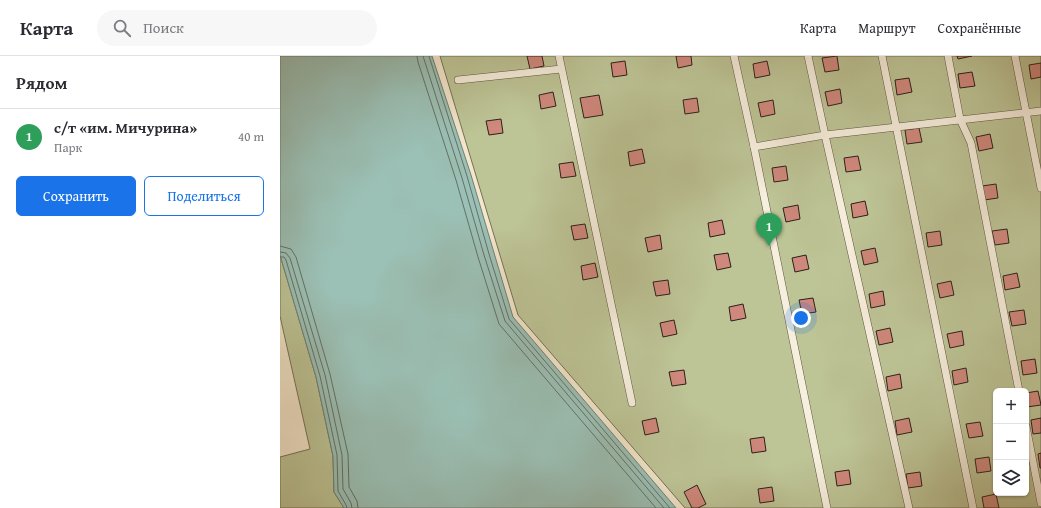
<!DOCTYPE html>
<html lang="ru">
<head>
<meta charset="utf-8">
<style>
  :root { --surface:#fff; --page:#f7f7f7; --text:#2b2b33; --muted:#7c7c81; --line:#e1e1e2; --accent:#1a73e8 }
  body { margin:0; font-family:"Gentium Book Plus",serif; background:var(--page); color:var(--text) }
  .controls { position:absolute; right:12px; bottom:12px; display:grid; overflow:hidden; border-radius:6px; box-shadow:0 1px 3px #0004 }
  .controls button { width:36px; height:36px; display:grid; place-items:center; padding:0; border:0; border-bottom:1px solid var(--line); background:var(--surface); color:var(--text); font:20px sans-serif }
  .you { position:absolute; left:521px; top:262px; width:14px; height:14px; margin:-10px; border:3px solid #fff; border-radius:50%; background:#1a73e8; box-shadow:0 0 0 6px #1a73e833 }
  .badge { display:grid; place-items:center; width:26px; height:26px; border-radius:50%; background:var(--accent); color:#fff; font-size:13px; font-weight:700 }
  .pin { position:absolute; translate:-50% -33px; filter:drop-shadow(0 1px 2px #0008) }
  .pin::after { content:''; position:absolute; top:21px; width:14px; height:12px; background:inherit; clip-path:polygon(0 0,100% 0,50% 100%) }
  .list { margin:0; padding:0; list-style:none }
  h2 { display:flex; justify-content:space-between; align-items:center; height:52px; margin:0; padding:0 16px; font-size:17px }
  h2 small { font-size:13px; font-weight:400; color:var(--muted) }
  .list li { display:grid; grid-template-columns:26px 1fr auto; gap:12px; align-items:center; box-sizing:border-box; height:56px; padding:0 16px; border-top:1px solid var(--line) }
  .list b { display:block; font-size:15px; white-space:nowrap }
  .list p { margin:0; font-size:13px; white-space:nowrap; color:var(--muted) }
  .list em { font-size:13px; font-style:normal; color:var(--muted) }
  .actions { display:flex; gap:8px; padding:12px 16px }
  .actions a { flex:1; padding:9px 0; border:1px solid var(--accent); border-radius:6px; text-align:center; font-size:14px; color:var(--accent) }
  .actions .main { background:var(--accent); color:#fff }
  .icon { flex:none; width:22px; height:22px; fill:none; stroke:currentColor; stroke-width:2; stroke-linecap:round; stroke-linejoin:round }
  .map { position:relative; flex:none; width:761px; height:452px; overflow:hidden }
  header { display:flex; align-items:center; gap:24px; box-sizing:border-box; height:56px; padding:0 20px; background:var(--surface); border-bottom:1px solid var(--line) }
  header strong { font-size:19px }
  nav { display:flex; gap:22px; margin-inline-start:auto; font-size:14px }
  .search { width:280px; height:36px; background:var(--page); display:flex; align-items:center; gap:10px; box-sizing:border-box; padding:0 14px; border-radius:22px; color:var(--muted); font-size:15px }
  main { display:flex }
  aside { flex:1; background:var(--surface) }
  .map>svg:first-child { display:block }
</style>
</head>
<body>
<header>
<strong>Карта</strong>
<div class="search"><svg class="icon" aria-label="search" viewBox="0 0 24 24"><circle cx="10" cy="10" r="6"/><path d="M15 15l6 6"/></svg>Поиск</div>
<nav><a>Карта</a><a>Маршрут</a><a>Сохранённые</a></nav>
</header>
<main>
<aside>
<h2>Рядом<small></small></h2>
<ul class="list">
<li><span class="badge" style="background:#2e9e5b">1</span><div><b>с/т «им. Мичурина»</b><p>Парк</p></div><em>40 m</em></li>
</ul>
<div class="actions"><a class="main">Сохранить</a><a>Поделиться</a></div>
</aside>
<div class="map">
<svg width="761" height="452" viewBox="0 0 761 452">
  <rect width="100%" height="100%" fill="#f3e6cb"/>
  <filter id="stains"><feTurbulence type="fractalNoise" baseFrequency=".005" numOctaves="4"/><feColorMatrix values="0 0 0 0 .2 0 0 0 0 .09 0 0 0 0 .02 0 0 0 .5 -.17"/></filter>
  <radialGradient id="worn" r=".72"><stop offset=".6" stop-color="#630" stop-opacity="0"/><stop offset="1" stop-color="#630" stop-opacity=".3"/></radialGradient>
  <g fill="#bdc496" stroke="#747258" fill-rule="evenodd">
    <path d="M160 0H761V452H405L238 259ZM716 335H746V437H716Z"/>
    <polygon points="0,199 36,321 53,400 54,436 64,452 0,452 0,401 30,393 0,260"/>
  </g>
  <polygon fill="#9bc0b5" stroke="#6f8077" points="0,0 152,0 191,119 233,261 396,452 64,452 54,436 53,400 36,321 0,199"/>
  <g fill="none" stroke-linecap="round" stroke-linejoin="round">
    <g stroke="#647068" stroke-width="1">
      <polyline points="137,0 138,6 176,124 198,201 219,268 376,452"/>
      <polyline points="143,0 182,122 204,199 225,265 384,452"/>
      <polyline points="149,0 187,120 209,198 229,263 390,452"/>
      <polyline points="0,190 11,193 16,201 50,318 68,398 69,431 77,445 78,452"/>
      <polyline points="0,196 6,197 10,202 45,319 62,399 63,433 71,447 72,452"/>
      <polyline points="0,201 4,201 6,204 40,320 57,399 58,435 66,449 67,452"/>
    </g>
  </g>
  <g fill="#cf887c" stroke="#2c201a">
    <polygon points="247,0 262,0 264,10 250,13"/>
    <polygon points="396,0 411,0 412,9 398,12"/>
    <polygon points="557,0 559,14 545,16 542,2"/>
    <polygon points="677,0 692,0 678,3"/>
    <polygon points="345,5 347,19 333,21 331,7"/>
    <polygon points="487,5 490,19 475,22 473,8"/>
    <polygon points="761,7 761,21 751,23 749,9"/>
    <polygon points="692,16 695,30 680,32 678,18"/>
    <polygon points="629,22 632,36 617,39 615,24"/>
    <polygon points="560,33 562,47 548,50 545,36"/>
    <polygon points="273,36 276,50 261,53 259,39"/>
    <polygon points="319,39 323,59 304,62 300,42"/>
    <polygon points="417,42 419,56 405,58 403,44"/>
    <polygon points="493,44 495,58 481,61 478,47"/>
    <polygon points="221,63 223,77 209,79 206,65"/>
    <polygon points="639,72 642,86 627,88 625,74"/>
    <polygon points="710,78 713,92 699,95 696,81"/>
    <polygon points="362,93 365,107 350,110 348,96"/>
    <polygon points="578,100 581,114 566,116 564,102"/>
    <polygon points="293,106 296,120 281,122 279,108"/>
    <polygon points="506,110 508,124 494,126 492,112"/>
    <polygon points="716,128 718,142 704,144 702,130"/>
    <polygon points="585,145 588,159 573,162 571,148"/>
    <polygon points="518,149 520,163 506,166 503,152"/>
    <polygon points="442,164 445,178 430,181 428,167"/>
    <polygon points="305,168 308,182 294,184 291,170"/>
    <polygon points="727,173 729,187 715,189 712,175"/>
    <polygon points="660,175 662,189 648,191 646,177"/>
    <polygon points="380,179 382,193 368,196 365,182"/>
    <polygon points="595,192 598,206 584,209 581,195"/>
    <polygon points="448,197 451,211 437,214 434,199"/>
    <polygon points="526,199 529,213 515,216 512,202"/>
    <polygon points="315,207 318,221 303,224 301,210"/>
    <polygon points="737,217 740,231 725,234 723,220"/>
    <polygon points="388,224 390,238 376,240 373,226"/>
    <polygon points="671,225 674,239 660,242 657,228"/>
    <polygon points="603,235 605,249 591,252 589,238"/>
    <polygon points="533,242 536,256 522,258 519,244"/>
    <polygon points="463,248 466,262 451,265 449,251"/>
    <polygon points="744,254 746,268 732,270 729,256"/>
    <polygon points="394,264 397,278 383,281 380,267"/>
    <polygon points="610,272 613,286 599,289 596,275"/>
    <polygon points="682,275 684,289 670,292 667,278"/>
    <polygon points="755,303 757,317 743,319 741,305"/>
    <polygon points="686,312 688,326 674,329 672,315"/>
    <polygon points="404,314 406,328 392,330 389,316"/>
    <polygon points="620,318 622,332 608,335 606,321"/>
    <polygon points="758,335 761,349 747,351 746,337"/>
    <polygon points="376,362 379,376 365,379 362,365"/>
    <polygon points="629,362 632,376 617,379 615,365"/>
    <polygon points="761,362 761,377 753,378 751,364"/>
    <polygon points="700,366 703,380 689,382 686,368"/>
    <polygon points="484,381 486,395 472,397 470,383"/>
    <polygon points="761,397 761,412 760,412 758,398"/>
    <polygon points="709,401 711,415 697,417 695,403"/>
    <polygon points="569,414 571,428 557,430 555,416"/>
    <polygon points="640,416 642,430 628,432 626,418"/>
    <polygon points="417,429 426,448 418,452 412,452 404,436"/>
    <polygon points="492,431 494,445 480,447 478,433"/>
    <polygon points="716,438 719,452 704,452 702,441"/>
  </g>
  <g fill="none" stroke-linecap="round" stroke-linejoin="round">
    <defs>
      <g id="service">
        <polyline points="279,0 352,347"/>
        <polyline points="454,0 474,91 547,452"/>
        <polyline points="528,0 545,79 629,452"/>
        <polyline points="602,0 693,452"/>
        <polyline points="668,0 680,63 691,87 739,335"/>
        <polyline points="735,0 761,132"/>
        <polyline points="178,24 281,13"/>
        <polyline points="474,91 545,79 761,55"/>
        <polyline points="746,370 761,447"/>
      </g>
    </defs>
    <use href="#service" stroke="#5e5246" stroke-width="8"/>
    <use href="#service" stroke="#f7efdd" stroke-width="7"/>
  </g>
  <rect width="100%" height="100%" filter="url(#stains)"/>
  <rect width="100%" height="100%" fill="url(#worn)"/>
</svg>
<div class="controls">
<button>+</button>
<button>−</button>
<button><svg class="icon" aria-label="layers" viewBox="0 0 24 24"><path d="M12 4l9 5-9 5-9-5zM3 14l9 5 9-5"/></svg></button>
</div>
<div class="you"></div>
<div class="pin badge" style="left:489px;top:190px;background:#2e9e5b">1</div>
</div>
</main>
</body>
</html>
